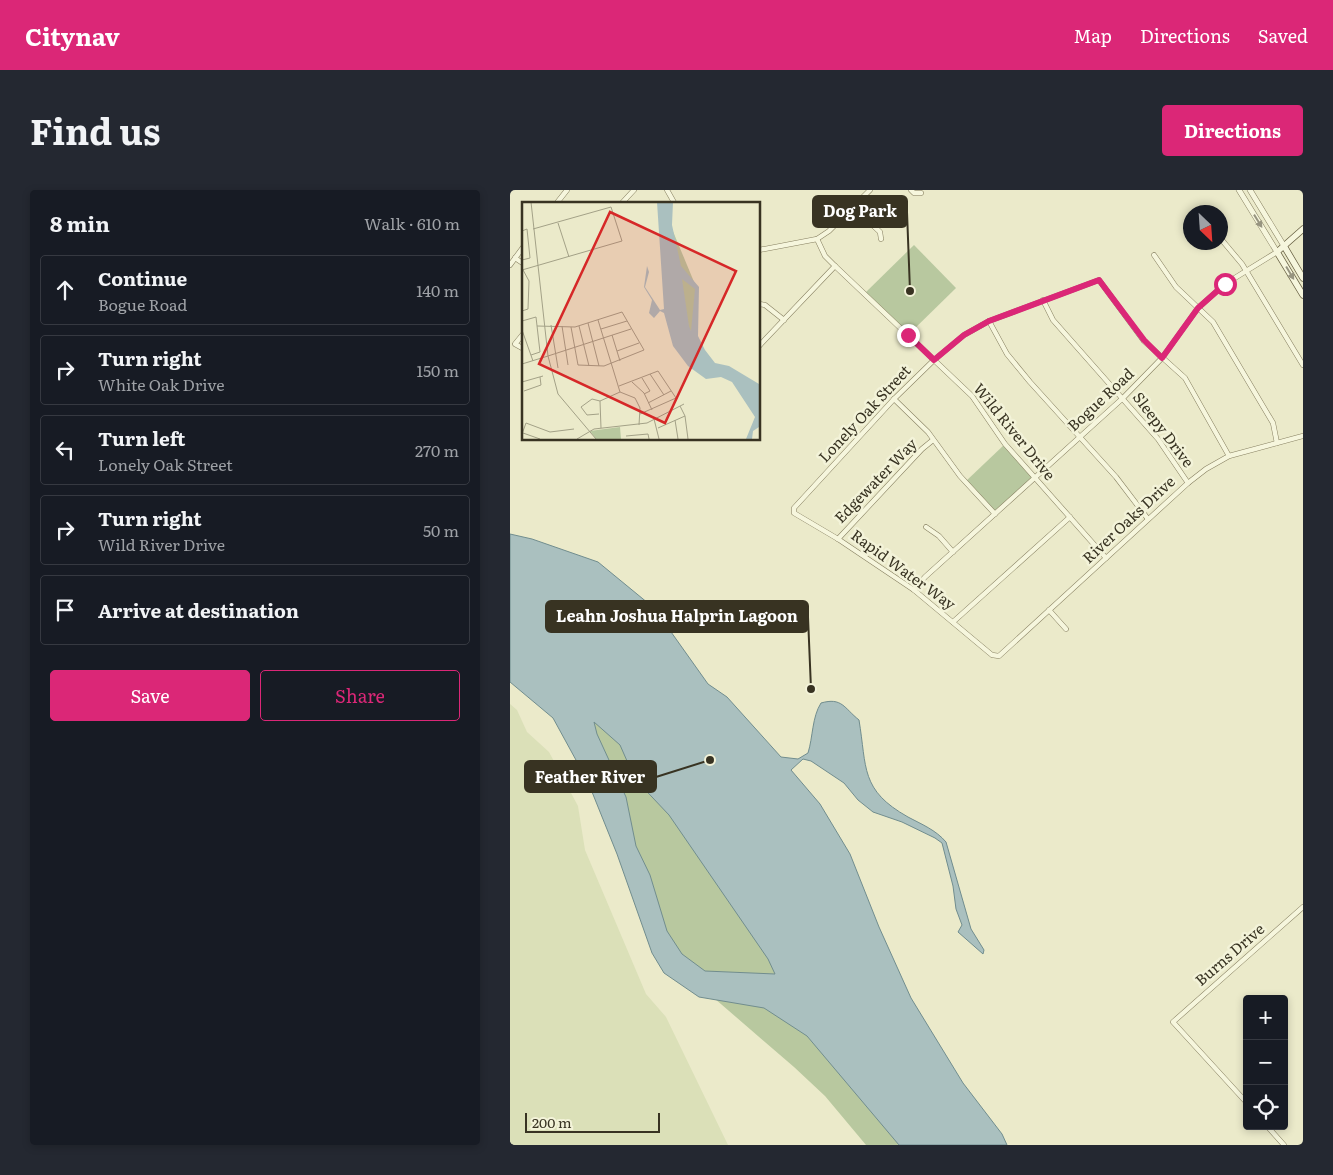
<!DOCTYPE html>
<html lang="en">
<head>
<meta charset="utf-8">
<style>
  :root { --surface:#171b24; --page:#242831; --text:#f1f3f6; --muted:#9ea1a6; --line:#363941; --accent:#db2777 }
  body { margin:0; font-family:Literata,serif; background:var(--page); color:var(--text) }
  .controls { position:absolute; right:15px; bottom:15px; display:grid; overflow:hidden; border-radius:5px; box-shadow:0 2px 8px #0003 }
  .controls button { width:45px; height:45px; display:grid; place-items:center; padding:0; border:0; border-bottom:1px solid var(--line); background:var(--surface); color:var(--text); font:25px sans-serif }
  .compass { position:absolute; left:673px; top:15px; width:45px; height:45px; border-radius:50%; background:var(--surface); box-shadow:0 2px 8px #0003; rotate:155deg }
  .scale { position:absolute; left:15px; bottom:12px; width:135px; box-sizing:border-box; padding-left:5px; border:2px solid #383322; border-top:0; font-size:14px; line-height:18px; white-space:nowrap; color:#383322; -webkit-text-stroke:4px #f3f3d9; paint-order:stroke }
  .stop { position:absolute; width:15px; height:15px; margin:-11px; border:4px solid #db2777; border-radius:50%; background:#fff }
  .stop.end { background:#db2777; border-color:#fff; box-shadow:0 1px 5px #0008 }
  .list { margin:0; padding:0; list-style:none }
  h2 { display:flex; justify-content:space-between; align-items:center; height:65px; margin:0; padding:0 20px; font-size:21px }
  h2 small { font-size:16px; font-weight:400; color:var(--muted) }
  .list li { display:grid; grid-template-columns:32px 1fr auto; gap:15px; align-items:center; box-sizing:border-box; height:70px; margin:0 10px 10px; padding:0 10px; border:1px solid var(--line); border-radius:5px }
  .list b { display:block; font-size:19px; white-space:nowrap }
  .list p { margin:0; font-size:16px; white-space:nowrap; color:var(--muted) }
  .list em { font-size:16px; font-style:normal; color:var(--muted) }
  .actions { display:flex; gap:10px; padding:15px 20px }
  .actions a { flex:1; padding:11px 0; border:1px solid var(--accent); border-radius:5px; text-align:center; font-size:18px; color:var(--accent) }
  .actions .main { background:var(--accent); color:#fff }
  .icon { flex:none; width:28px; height:28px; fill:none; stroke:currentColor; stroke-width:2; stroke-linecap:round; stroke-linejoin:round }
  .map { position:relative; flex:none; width:793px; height:955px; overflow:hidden; border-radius:5px }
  header { display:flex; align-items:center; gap:30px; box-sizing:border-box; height:70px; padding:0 25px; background:var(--accent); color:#fff }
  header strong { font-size:24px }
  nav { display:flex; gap:28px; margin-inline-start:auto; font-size:18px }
  .intro { display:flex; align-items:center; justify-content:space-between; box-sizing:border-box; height:120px; padding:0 30px }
  h1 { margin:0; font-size:35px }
  .button { padding:12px 22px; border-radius:5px; background:var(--accent); color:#fff; font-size:18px; font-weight:700 }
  main { display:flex; gap:30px; padding:0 30px }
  aside { flex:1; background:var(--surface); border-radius:5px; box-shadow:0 2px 8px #0003 }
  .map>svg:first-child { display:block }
</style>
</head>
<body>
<header>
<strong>Citynav</strong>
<nav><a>Map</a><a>Directions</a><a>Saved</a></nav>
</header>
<div class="intro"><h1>Find us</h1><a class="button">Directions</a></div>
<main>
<aside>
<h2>8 min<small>Walk · 610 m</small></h2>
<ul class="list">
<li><svg class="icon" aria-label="ahead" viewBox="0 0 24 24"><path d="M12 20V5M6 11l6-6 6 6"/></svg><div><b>Continue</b><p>Bogue Road</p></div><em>140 m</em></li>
<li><svg class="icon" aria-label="right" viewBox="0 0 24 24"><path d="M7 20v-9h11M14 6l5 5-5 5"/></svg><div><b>Turn right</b><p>White Oak Drive</p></div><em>150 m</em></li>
<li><svg class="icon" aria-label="left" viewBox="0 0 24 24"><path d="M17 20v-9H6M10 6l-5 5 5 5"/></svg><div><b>Turn left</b><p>Lonely Oak Street</p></div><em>270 m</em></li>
<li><svg class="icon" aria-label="right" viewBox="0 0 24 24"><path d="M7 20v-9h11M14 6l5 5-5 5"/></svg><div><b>Turn right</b><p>Wild River Drive</p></div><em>50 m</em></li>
<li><svg class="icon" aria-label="arrive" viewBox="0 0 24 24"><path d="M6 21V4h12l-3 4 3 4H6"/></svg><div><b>Arrive at destination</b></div></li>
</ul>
<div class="actions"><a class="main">Save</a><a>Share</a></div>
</aside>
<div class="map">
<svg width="793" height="955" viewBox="0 0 793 955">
  <rect width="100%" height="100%" fill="#ebeaca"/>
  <polygon fill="#dbe0b8" points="0,514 7,520 17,542 39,562 68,616 75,660 136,804 156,827 218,955 0,955"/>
  <g fill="#b8c89f">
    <polygon points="404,55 446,98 398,145 354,104"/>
    <polygon points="495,254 525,288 485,324 455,292"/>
    <polygon points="69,519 129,561 398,955 356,955 315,906 284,877 168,777"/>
  </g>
  <path fill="#aac0bf" stroke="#718d8e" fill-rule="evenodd" d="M0 344 22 349 88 372 144 418 198 494 217 507 271 567 288 569 298 563C303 547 302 527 311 513 332 507 334 518 349 530 357 578 350 600 398 627 411 634 426 640 436 652L461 739 474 760 473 764 448 742 452 735 446 719 443 696 432 653 425 648 392 632 363 622 348 610 334 593 301 571 293 569 281 580 310 614 340 664 369 737 401 808 453 893 492 944 497 955H389L297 846 254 818 189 807 154 783 142 763 107 664 78 592 43 528 0 492ZM84 532 110 555 125 589 159 625 258 769 265 784 195 781 172 764 157 741 140 685 126 656 116 607 87 544Z"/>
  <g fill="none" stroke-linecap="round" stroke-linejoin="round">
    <defs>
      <g id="minor">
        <polyline points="157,0 165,14"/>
        <polyline points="401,0 404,3 411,3"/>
        <polyline points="46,14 57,0"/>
        <polyline points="111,14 124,0"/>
        <polyline points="343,17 370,42 371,49"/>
        <polyline points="307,49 315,66 325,76 462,206 495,254 596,368"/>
        <polyline points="711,49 732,74 793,175"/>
        <polyline points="249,60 307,49 319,41 360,0"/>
        <polyline points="644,65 666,97 703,132 763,233 767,253"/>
        <polyline points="5,68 14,74"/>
        <polyline points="0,75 14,56"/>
        <polyline points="533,110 543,130 648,249 678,293"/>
        <polyline points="249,114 255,115 274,130"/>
        <polyline points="479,131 497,164 520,192 606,287 638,329"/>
        <polyline points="14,143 5,154 14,159"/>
        <polyline points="249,156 325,76"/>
        <polyline points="384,209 418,242 450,286 485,324"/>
        <polyline points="719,266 675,188 634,151 589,90 479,131 454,145 424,170 384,209 284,318 284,323 328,349 404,400 482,465 489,466 678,293 696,279 719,266 793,246"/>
        <polyline points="416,337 429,346 443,362"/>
        <polyline points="328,349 412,259 423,250"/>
        <polyline points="404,400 415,387 613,208 652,168 688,118 715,94 767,62"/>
        <polyline points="539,420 556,439"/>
        <polyline points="443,432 560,327"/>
        <polyline points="737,913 663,832 793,717"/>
        <polyline points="757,936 774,955"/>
      </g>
      <g id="tertiary">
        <polyline points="729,0 767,62"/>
        <polyline points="740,0 774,56"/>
      </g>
      <g id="secondary">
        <polyline points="793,39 767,62 793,105"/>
        <polyline points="774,56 793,88"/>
      </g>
    </defs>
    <use href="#minor" stroke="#867f60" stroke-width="5.5"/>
    <use href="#tertiary" stroke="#867f60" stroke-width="6"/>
    <use href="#secondary" stroke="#686043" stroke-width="7"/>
    <use href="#minor" stroke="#f6f6dd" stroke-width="4.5"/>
    <use href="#tertiary" stroke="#f6f6dd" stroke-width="5"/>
    <use href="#secondary" stroke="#f6f6dd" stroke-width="5.5"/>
  </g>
  <defs><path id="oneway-solid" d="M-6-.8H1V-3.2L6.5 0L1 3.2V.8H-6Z" transform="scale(1.25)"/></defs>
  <g fill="#979480">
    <use href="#oneway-solid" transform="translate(748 31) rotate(58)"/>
    <use href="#oneway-solid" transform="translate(780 83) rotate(59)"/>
  </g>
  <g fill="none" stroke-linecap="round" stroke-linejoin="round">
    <polyline stroke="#db2777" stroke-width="6" points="398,145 424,170 454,145 479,131 589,90 634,150 652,168 688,118 715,94"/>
  </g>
  <g text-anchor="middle" stroke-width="5" stroke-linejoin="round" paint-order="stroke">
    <g font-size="15" fill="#383322" stroke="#f3f3d9">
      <text transform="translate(591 210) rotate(-43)" y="5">Bogue Road</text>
      <text transform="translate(355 224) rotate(-47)" y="5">Lonely Oak Street</text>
      <text transform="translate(653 240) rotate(53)" y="5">Sleepy Drive</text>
      <text transform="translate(504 242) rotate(51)" y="5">Wild River Drive</text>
      <text transform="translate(366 291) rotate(-46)" y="5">Edgewater Way</text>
      <text transform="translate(619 330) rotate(-43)" y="5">River Oaks Drive</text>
      <text transform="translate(393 380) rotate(36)" y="5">Rapid Water Way</text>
      <text transform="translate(720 765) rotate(-41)" y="5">Burns Drive</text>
    </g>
  </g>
  <g transform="translate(12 12)">
    <rect width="238" height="238" fill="#ebeaca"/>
    <path d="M150 27 175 87 171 133 164 122ZM98 225 99 237H74L68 229Z" fill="#b8c89f"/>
    <path d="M135 0H151L150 23 159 64 177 85 176 134 183 148 193 161 207 164 237 182V225L231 229 230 237H224L233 215 210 180 199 175 184 177 166 164 151 144 142 111 138 109 132 116 127 111 130 98 122 85 125 64 127 70 123 85 138 108 142 107ZM160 77 173 87 169 129 167 124Z" fill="#aac0bf" fill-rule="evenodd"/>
    <path fill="none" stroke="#a3a187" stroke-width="1" d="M36 21 47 55M0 29 5 27 8 56 0 58M0 66 7 79 6 107 0 109M0 68 100 39 89 5 11 27M76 118 98 190M0 119 14 115 18 150 9 153M66 121 77 164M29 123 36 166M15 124 53 125 100 110 122 148 82 164 56 163 49 125M40 124 46 163M57 124 67 164M79 127 105 119M0 128 11 159M90 133 98 159M95 149 117 141M0 162 26 154 9 0M128 172 142 193M120 176 128 189 122 192M0 180 21 174M110 180 122 191 130 208M97 184 136 169 154 196 118 212M2 189 19 183 18 175M126 201 149 189M158 204 163 214 166 237M77 212 65 213 59 205 70 197 78 199M132 217 137 237M153 218 156 237M79 226 78 199 98 190 113 196 118 206 117 223M136 226 163 214M1 231 18 237M0 232 4 221 28 230 52 227M104 234 126 232 127 237M55 237 72 227 125 221 162 202M74 237 36 192 26 154 109 127"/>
    <path fill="#d62828" fill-opacity="0.15" stroke="#d62828" stroke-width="2.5" d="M88 10 214 69 143 221 17 162Z"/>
    <rect width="238" height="238" fill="none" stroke="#383322" stroke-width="2.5"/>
  </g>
  <path fill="none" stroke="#383322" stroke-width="2" d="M400 101L397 22M301 499L298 427M200 570L146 587"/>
  <g fill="#383322" stroke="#f3f3d9" stroke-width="2">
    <circle cx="400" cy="101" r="5"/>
    <circle cx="301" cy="499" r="5"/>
    <circle cx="200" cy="570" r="5"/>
  </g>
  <g fill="#383322" stroke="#383322" stroke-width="2">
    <rect x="303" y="6" width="94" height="31" rx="5"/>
    <rect x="36" y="411" width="262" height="31" rx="5"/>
    <rect x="15" y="571" width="131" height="31" rx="5"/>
  </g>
  <g font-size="16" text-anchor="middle" font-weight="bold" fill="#fff">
    <text x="350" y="27">Dog Park</text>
    <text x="167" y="432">Leahn Joshua Halprin Lagoon</text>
    <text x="80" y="593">Feather River</text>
  </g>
</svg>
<div class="controls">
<button>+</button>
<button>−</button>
<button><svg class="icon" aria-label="locate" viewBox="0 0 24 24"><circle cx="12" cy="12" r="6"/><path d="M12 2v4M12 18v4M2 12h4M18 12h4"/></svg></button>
</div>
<svg class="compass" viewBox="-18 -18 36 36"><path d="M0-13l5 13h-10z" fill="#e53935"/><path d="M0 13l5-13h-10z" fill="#9ea1a6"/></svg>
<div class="scale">200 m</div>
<div class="stop" style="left:715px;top:94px"></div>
<div class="stop end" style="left:398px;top:145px"></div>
</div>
</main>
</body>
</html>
